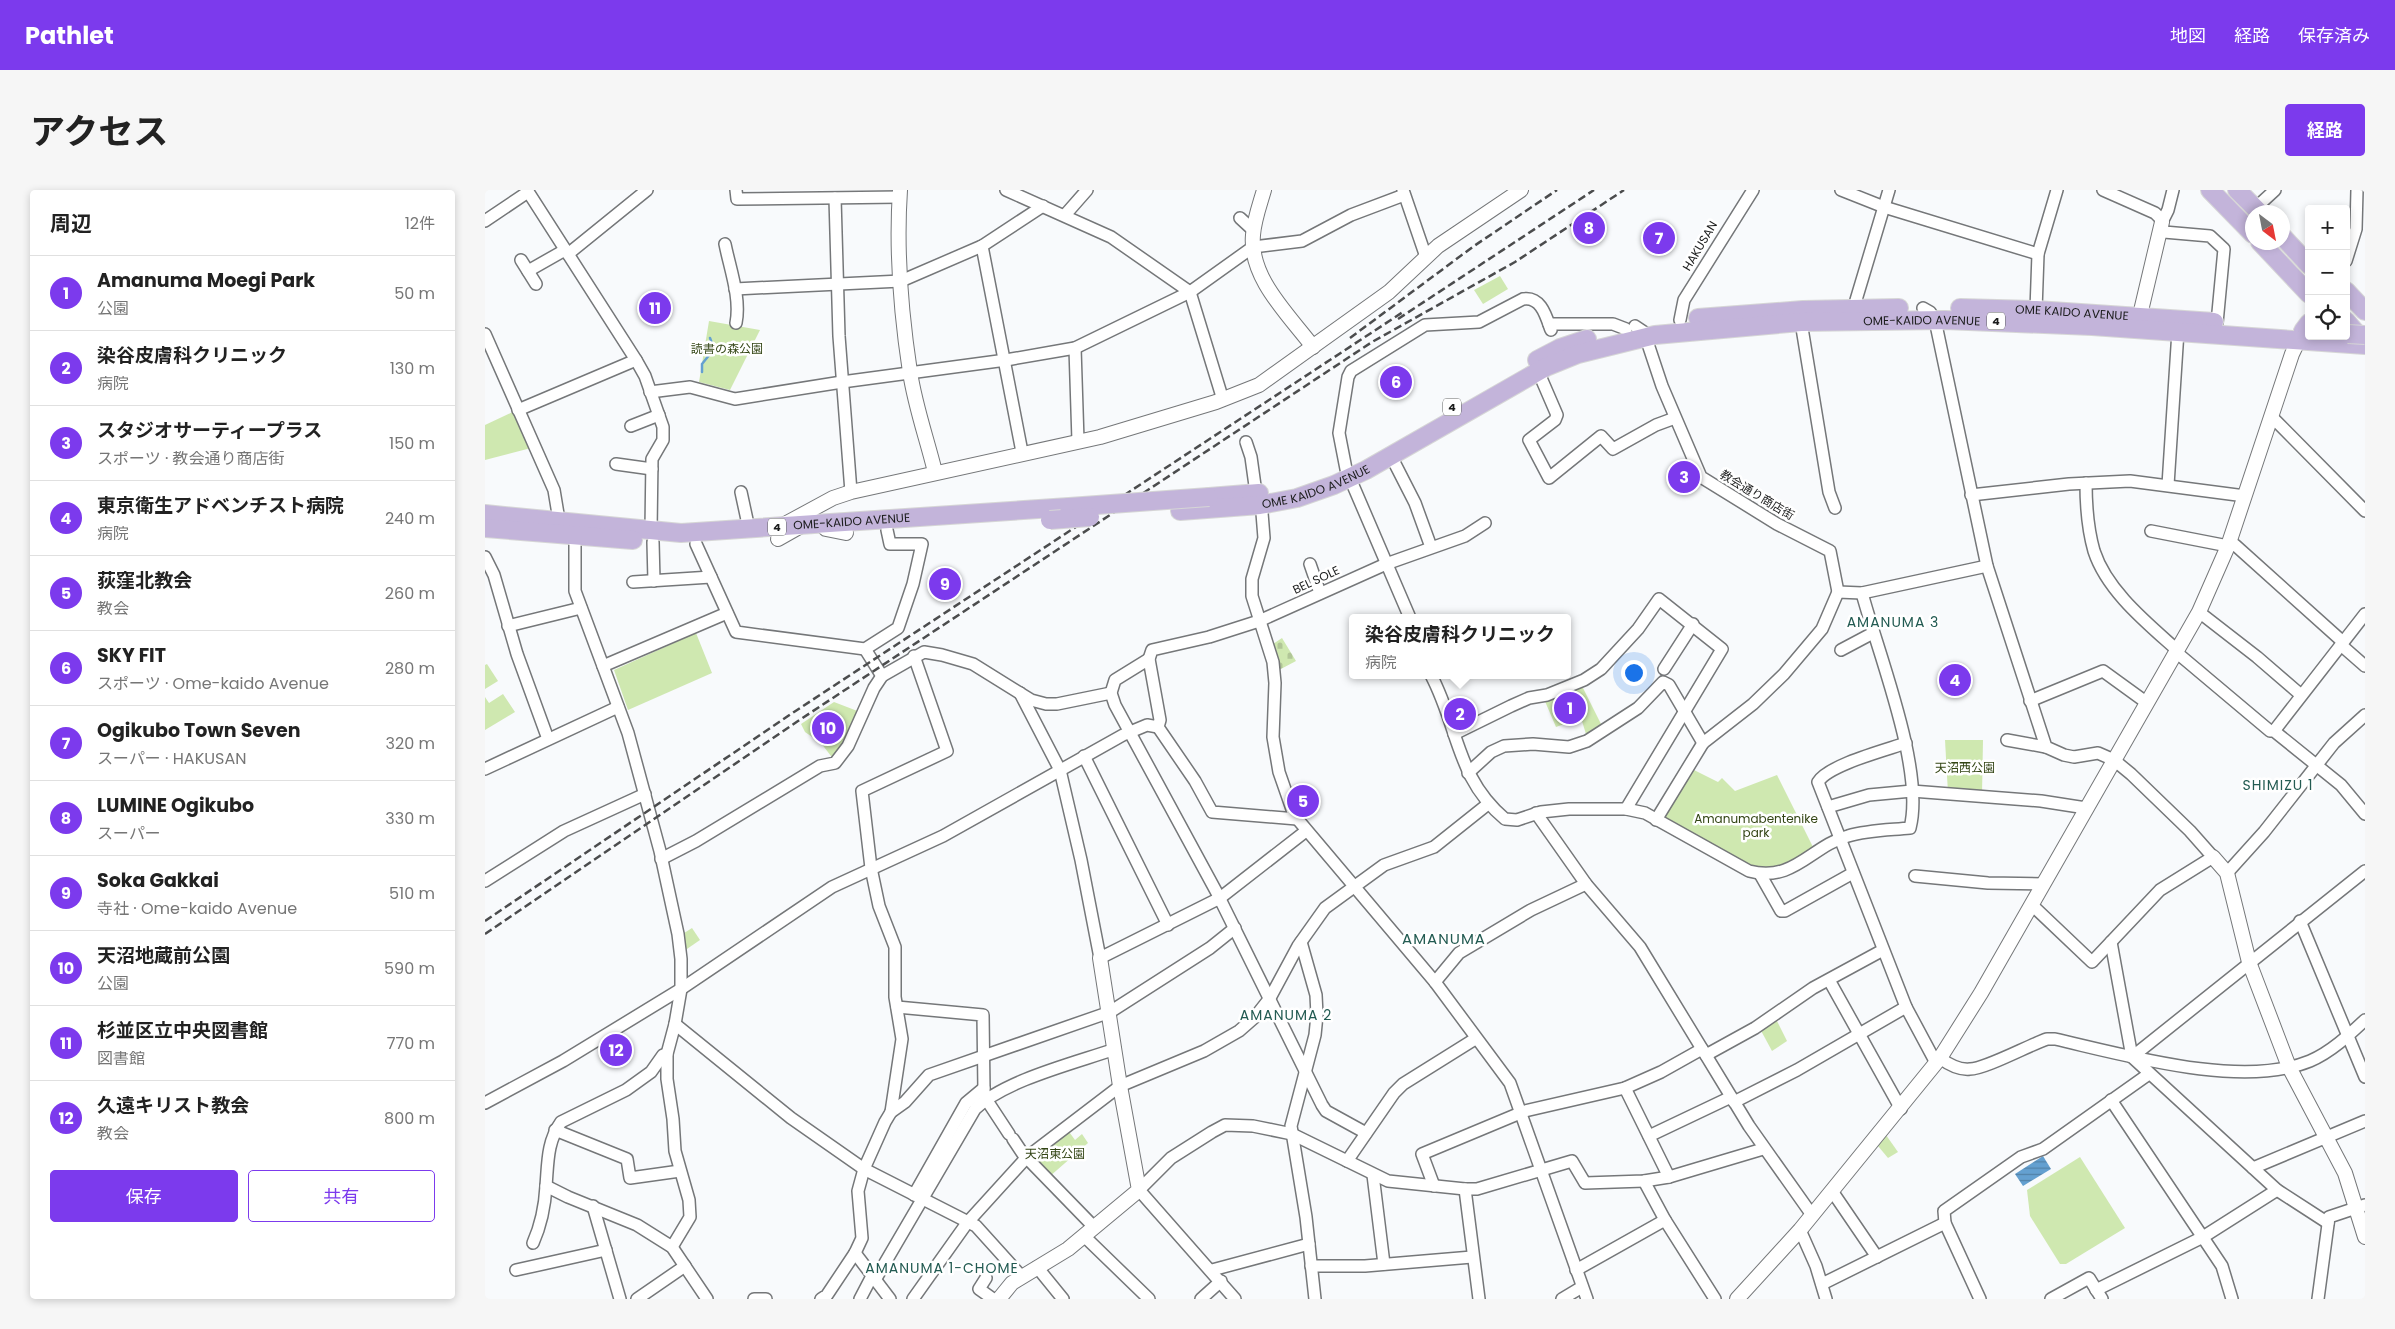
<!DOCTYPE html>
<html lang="ja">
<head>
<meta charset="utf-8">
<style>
  :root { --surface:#fff; --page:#f6f6f6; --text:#222; --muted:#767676; --line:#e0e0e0; --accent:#7c3aed }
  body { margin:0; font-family:Poppins,"Noto Sans JP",sans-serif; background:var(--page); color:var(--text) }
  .controls { position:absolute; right:15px; top:15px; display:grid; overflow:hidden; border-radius:5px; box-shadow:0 2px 8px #0003 }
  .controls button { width:45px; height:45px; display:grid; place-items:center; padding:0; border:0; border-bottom:1px solid var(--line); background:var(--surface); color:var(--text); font:25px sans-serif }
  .compass { position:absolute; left:1760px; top:15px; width:45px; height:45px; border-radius:50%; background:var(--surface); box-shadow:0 2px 8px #0003; rotate:148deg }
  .you { position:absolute; left:1148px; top:482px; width:18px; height:18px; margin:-12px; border:4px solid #fff; border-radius:50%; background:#1a73e8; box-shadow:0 0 0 8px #1a73e833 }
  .badge { display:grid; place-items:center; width:32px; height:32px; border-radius:50%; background:var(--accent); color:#fff; font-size:16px; font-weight:700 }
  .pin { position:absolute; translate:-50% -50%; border:2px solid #fff; box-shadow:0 1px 5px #0006 }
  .popup { position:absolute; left:864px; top:424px; width:222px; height:65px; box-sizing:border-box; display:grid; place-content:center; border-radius:5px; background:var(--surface); filter:drop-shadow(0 1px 4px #0005); font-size:16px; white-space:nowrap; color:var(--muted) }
  .popup b { font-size:19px; color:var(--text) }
  .popup::after { content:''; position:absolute; left:50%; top:100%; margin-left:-10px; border:10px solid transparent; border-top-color:var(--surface) }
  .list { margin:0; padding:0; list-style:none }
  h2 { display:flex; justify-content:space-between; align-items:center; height:65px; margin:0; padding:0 20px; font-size:21px }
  h2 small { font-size:16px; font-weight:400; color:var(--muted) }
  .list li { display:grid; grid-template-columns:32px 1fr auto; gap:15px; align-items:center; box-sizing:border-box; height:75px; padding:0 20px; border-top:1px solid var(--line) }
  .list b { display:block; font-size:19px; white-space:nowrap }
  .list p { margin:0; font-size:16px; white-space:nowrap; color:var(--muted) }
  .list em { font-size:16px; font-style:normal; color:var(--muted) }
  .actions { display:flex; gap:10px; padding:15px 20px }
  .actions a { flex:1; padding:11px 0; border:1px solid var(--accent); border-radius:5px; text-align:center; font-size:18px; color:var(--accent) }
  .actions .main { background:var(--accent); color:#fff }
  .icon { flex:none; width:28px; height:28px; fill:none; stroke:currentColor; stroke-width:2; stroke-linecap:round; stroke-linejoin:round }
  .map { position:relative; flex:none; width:1880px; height:1109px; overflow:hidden; border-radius:5px }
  header { display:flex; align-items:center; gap:30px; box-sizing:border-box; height:70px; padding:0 25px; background:var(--accent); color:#fff }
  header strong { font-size:24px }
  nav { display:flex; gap:28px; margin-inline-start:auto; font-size:18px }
  .intro { display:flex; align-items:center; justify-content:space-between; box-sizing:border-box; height:120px; padding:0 30px }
  h1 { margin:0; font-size:35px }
  .button { padding:12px 22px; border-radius:5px; background:var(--accent); color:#fff; font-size:18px; font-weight:700 }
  main { display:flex; gap:30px; padding:0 30px }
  aside { flex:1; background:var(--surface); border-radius:5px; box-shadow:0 2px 8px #0003 }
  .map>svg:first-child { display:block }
</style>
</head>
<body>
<header>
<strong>Pathlet</strong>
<nav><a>地図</a><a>経路</a><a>保存済み</a></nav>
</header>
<div class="intro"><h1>アクセス</h1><a class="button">経路</a></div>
<main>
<aside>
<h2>周辺<small>12件</small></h2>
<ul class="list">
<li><span class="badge">1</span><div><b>Amanuma Moegi Park</b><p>公園</p></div><em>50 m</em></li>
<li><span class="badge">2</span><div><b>染谷皮膚科クリニック</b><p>病院</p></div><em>130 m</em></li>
<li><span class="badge">3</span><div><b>スタジオサーティープラス</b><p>スポーツ · 教会通り商店街</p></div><em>150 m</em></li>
<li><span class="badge">4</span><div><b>東京衛生アドベンチスト病院</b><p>病院</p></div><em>240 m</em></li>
<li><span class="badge">5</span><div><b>荻窪北教会</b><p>教会</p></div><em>260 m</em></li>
<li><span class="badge">6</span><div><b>SKY FIT</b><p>スポーツ · Ome-kaido Avenue</p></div><em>280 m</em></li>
<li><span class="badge">7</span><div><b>Ogikubo Town Seven</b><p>スーパー · HAKUSAN</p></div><em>320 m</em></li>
<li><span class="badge">8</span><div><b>LUMINE Ogikubo</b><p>スーパー</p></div><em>330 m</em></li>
<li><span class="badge">9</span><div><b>Soka Gakkai</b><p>寺社 · Ome-kaido Avenue</p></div><em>510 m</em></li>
<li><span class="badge">10</span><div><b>天沼地蔵前公園</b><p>公園</p></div><em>590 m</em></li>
<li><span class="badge">11</span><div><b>杉並区立中央図書館</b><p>図書館</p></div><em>770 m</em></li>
<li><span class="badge">12</span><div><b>久遠キリスト教会</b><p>教会</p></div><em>800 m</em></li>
</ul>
<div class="actions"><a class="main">保存</a><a>共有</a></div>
</aside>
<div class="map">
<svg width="1880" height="1109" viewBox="0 0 1880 1109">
  <defs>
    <pattern id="cemetery-stones" width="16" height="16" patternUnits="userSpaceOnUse" patternTransform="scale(1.25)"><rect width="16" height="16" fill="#cfe8b0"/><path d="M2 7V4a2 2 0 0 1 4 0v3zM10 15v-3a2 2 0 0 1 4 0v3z" fill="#b1c697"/></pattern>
    <pattern id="water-rules" width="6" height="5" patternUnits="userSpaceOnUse" patternTransform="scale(1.25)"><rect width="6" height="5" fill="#64a0d0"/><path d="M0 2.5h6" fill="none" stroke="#5282a8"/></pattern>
  </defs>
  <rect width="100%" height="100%" fill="#f8fafc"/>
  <g fill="#cfe8b0">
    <polygon points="1015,86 1023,99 998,114 989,100"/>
    <polygon points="224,131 275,140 245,200 214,192"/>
    <polygon points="30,221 46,258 0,270 0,235"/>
    <polygon points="211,443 227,483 143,520 129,480"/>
    <polygon points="2,474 13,491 0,499 0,475"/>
    <polygon points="1097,496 1116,534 1101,544 1096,528 1071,537 1059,509"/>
    <polygon points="18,504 30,522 0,540 0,507 4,513"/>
    <polygon points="349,512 375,522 349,570 336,553 320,542 316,534"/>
    <polygon points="1460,550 1498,550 1497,605 1463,603"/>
    <polygon points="1205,578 1233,592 1237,588 1250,601 1292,585 1330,661 1311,672 1276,682 1177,629"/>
    <polygon points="207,738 215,750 199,761 196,745"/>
    <polygon points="1290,827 1302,851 1287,861 1274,837"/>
    <polygon points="582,939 590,950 597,944 603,953 564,987 546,967"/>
    <polygon points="1401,945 1413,962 1403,968 1393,956"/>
    <polygon points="1595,967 1640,1038 1581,1074 1575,1074 1545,1026 1542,1000"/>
  </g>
  <polygon fill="url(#cemetery-stones)" points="797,448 811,471 794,480 788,454"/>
  <polygon fill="url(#water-rules)" points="1558,966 1566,979 1538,996 1530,984"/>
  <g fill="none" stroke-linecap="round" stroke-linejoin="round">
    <polyline stroke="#64a0d0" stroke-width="2.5" points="217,182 217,174 229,159 225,148"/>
    <defs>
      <g id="minor">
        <polyline points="42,0 151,170 160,186 178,237 178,250 167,269 166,340"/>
        <polyline points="251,0 252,9 415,7"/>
        <polyline points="521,0 626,47 705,102 738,210"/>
        <polyline points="918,0 941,67"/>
        <polyline points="1356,0 1399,17 1553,64"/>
        <polyline points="1618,0 1670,23 1675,28 1679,42 1725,46 1739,59 1732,133"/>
        <polyline points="350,8 354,146 366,302"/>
        <polyline points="1777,12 1790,0"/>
        <polyline points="580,25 602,0"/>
        <polyline points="755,28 768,40"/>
        <polyline points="0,31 43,2"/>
        <polyline points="1677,32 1683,20 1688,0"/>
        <path d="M240 54C245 79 256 108 251 133"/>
        <polyline points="497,56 537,262"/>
        <polyline points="83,64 162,0"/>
        <polyline points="36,70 51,94"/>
        <polyline points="1861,71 1871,39 1872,0"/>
        <polyline points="43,81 80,60"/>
        <polyline points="250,99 416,91 497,56 558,16"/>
        <polyline points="1378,117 1373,115 1371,110 1404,0"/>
        <polyline points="1438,118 1445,122 1450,130 1502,376 1561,557 1579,565 1589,567 1613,563 1629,570 1646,584 1705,641 1728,667 1675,700 1607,772 1547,715"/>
        <polyline points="1551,120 1553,64 1572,0"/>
        <polyline points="1195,130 1199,110 1268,0"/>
        <polyline points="1316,132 1344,302 1350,318"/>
        <polyline points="1064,134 1128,134 1141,139"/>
        <polyline points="1150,136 1159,142 1177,196 1216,287 1292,334 1345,361 1353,402"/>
        <polyline points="0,144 69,300 74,330"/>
        <polyline points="590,158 593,251"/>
        <polyline points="1053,181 1072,225 1070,230 1044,250 1064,288 1116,246 1128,259 1171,235 1190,228"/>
        <polyline points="165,202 205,197 250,209 357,192 521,170 590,158 705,102 768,57 817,51 866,25 919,5"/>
        <polyline points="33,220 151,170"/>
        <polyline points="1787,227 1880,321"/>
        <polyline points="146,236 174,225"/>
        <polyline points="761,252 766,267 771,303"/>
        <polyline points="906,266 930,313 946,357"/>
        <polyline points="131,274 167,279"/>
        <path d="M1601 293C1601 315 1603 340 1609 361 1622 401 1662 433 1692 460"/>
        <polyline points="1683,295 1693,141"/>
        <polyline points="256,302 264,339"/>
        <polyline points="1486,305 1584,294 1645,291 1760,306"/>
        <polyline points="775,315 777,323 779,348 767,389 767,406 788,472 790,493 788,547 794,582 809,625 950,792 1025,893 1102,1109"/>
        <polyline points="90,339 90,401 143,543 175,661 193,744 196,769 196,799 190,834 182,864 182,889 188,929 190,961 204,1010 205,1027 187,1057"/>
        <polyline points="1666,341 1743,356 1750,355 1858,452"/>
        <polyline points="168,352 169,391"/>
        <polyline points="211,354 251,442 380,459 413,438 428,394 437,354 405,354 402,340"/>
        <polyline points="0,367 9,385 32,464 63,549"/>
        <polyline points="825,374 835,403"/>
        <polyline points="148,392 226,387"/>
        <polyline points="1353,402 1377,403 1502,376"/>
        <polyline points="1714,422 1772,467 1816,505"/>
        <path d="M925 428 861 279 854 243 863 187 866 181 940 135 994 132 1038 109C1056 106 1061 126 1066 140"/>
        <polyline points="23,436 96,418"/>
        <polyline points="1856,455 1880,476"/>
        <polyline points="380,459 397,486"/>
        <polyline points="1356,460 1388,443"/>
        <polyline points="1691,462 1785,541 1789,541 1856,595 1880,624"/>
        <polyline points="664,469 630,490 626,503 630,515 732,703 837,915 841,921 881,943"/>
        <polyline points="118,476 242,423"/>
        <polyline points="1179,479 1208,434"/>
        <path d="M946 485C974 538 971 588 1020 629L1032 630 1056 622 1084 619H1141L1160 623 1264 681C1309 693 1326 656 1363 646 1383 640 1405 640 1425 638 1440 580 1393 463 1377 403"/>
        <polyline points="535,503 575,580 596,670 615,768 735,708 821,641"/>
        <polyline points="1545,511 1618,481 1658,510 1661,515"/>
        <polyline points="1789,541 1880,424"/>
        <polyline points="969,544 1026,516 1044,508 1062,505 1099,490 1116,479 1153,439 1174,409 1237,459 1141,619"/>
        <polyline points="1522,550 1561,557"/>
        <path d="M1421 553C1401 560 1343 575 1333 592L1421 817 1451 873"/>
        <polyline points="599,566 683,735"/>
        <polyline points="0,579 133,517"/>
        <polyline points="983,583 1006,562 1019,556 1048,554 1084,557 1102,551 1153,518 1178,492 1184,495 1218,553"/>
        <polyline points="1343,617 1384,605 1427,601 1556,611 1601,618"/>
        <polyline points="1051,623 1101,694 1155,757 1264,936 1327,1025"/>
        <polyline points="812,629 727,622 710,591 673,537 675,530 664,469 667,460 724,447 774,431 901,374 980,346 1000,333"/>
        <polyline points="1171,630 1218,553 1268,514 1299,484 1337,439 1353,402"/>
        <polyline points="176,669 211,651 335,576 350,573 363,556 389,498 397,486 439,462 457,465 488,474 546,510 561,514 572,514 626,503"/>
        <polyline points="1742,683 1779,642 1849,553 1880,525"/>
        <polyline points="1275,684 1296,721 1300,721 1368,683"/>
        <polyline points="1430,686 1503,693 1558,694"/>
        <polyline points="0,691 79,641 160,604"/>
        <polyline points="1815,731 1880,887"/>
        <polyline points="816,752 831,805 832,825 830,845 806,936 821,1027 830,1109"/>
        <polyline points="1626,752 1647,867 1792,1000 1843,1033"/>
        <polyline points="1344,790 1416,919"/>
        <polyline points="950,792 974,763 1046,720 1101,694"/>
        <polyline points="412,817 498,825 499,901 501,909 524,944"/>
        <polyline points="190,834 306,928 379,979 491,1036 537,1087"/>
        <polyline points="1221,865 1270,838 1328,798 1398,760"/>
        <polyline points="1647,867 1880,681"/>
        <path d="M1455 868C1463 874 1475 880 1485 879 1500 879 1544 855 1562 849H1570C1640 865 1757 899 1825 871 1846 862 1864 845 1880 830"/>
        <polyline points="1140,898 1184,987"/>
        <polyline points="1626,910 1737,1076 1747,1109"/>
        <polyline points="1249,912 1312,880 1421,817"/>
        <polyline points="0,913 78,871 196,799 347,697 458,646 638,545 662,535 673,537"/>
        <polyline points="406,922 417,849 410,807 410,757 394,716 386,678 377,601 462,561 429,466"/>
        <polyline points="70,940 142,969 145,988 195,981"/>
        <polyline points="1164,946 1246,907"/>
        <polyline points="528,949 538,964 609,1037"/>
        <polyline points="862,971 909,903 918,894 990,849"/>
        <polyline points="1768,978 1880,931"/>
        <polyline points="888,985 899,1074"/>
        <polyline points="1159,991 1180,1030 1230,1109"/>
        <polyline points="61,996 83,1007 152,1035 187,1057 222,1109"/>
        <polyline points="949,996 937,964 1040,921 1140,898 1176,882 1217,859"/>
        <polyline points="980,999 994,1109"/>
        <polyline points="1347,1001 1392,1067"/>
        <polyline points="429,1005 481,913 499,898"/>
        <polyline points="108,1016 135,1109"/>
        <polyline points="1315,1040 1331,1076 1341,1109"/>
        <polyline points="599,1046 664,1109"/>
        <path d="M48 1053C56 1035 60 1015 61 996 63 972 62 952 76 932L141 900 166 882 178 865 182 864"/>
        <polyline points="370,1063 405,1109"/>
        <polyline points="826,1076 880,1076 987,1067"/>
        <polyline points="552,1077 578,1109"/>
        <polyline points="31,1080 121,1060"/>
        <polyline points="727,1080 824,1054"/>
        <polyline points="1091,1080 1180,1030"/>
        <polyline points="501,1088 494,1099 508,1109"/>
        <path d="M390 1090 490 919C520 890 590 873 630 859"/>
        <polyline points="1337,1094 1460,1033"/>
        <polyline points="1611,1100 1718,1047 1792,1000"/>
        <polyline points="152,1109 200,1076"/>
        <polyline points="269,1109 281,1109"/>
        <polyline points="336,1109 342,1105 370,1063 377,1048 373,1001 379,979 400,932 406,922 420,912 444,885 625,822 725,758 750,738"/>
        <polyline points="375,1109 387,1086"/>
        <polyline points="428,1109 482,1033 542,967 635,896 719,861 754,841 770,827 785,808 813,756 840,718 899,675 949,657 1003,614"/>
        <polyline points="716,1109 736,1091"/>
        <polyline points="750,1109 654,1000 686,968 727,942 740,935 768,936 807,944 903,991 980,999 992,999 1087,971 1100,993 1159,991 1184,987 1278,959"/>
        <polyline points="1077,1109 1097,1097"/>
        <polyline points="1495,1109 1460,1033 1459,1021 1536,967 1558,959 1661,886 1662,881"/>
        <polyline points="1566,1109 1604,1088 1617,1109"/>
        <polyline points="1833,1109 1844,1027 1880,1015"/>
      </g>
      <g id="tertiary">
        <path d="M415 0C411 59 416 123 425 182 430 216 442 249 450 282"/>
        <path d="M779 0C775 14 769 30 768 45 764 88 804 125 828 157"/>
        <polyline points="1649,135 1655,125 1677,32"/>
        <polyline points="300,334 348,308 366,302 615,247 731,212 774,195 904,102 953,56 1036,0"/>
        <polyline points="337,335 341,339 361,343"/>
        <polyline points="293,349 316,336"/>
        <polyline points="1728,667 1742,683 1764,772 1804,877 1860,983 1880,1047"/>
        <polyline points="514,1109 527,1093 583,1059 654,1000 635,896 615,768"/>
        <polyline points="1252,1109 1315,1040 1455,868 1496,803 1714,422 1743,356 1807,164 1817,143"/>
      </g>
      <g id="primary">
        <polyline points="1725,0 1768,44"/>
        <polyline points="1752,0 1774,22"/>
        <polyline points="1798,47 1824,75"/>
        <polyline points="1775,52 1824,104"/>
        <polyline points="1861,101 1880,121"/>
        <path id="s1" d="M1475 118 1551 120 1729 132"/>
        <polyline points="1213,128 1318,120 1414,118"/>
        <polyline points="1861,131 1880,153"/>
        <polyline points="1818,141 1824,133"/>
        <polyline points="1052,170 1075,158 1102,149"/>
        <polyline points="724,307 774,303"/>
        <path id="s2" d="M695 321 775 315 812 308 849 295 881 280 1061 177 1093 164 1170 145 1316 132 1460 130 1607 136 1880 155"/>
        <path id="s3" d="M0 324 196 343 584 317"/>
        <polyline points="0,338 148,350"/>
      </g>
    </defs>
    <use href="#minor" stroke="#757779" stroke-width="14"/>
    <use href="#tertiary" stroke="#757779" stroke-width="16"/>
    <use href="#primary" stroke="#d6d6d6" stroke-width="20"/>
    <use href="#minor" stroke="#fff" stroke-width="11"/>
    <use href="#tertiary" stroke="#fff" stroke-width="14"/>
    <use href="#primary" stroke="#c3b4da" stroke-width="18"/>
    <g stroke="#4b4c4d" stroke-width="2.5" stroke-dasharray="8 4" stroke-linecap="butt">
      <polyline points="913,129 1109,0"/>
      <polyline points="865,148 989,56 1072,0"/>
      <polyline points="0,731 309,522 918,122"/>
      <polyline points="0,744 313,531 887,152 1030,72 1139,0"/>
    </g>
    <defs>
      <g id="primary-bridge">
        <polyline points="1863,144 1880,145"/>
        <polyline points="584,317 724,307"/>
        <polyline points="565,330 605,327"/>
      </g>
    </defs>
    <use href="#primary-bridge" stroke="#d6d6d6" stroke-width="20" stroke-linecap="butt"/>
    <use href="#primary-bridge" stroke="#c3b4da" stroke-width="18"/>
  </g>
  <g text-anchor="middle" stroke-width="5" stroke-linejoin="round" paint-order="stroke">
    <g fill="#fff" stroke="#5f6060" stroke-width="1">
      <rect x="1502" y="122.5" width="18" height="17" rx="4"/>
      <rect x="958" y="208.5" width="18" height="17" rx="4"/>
      <rect x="283" y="328.5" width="18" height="17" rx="4"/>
    </g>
    <g font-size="11" font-weight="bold" fill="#1b1c1c">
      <text x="1511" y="135">4</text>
      <text x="967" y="221">4</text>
      <text x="292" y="341">4</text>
    </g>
    <g font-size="12" fill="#1b1c1c" stroke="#fff">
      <text transform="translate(1215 56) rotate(-59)" y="4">HAKUSAN</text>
      <text dy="4" stroke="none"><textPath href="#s1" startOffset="112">OME KAIDO AVENUE</textPath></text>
      <text dy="4" stroke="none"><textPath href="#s2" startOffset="781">OME-KAIDO AVENUE</textPath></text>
      <text dy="4" stroke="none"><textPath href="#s2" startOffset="139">OME KAIDO AVENUE</textPath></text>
      <text transform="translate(1272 305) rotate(31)" y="4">教会通り商店街</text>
      <text dy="4" stroke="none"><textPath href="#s3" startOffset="368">OME-KAIDO AVENUE</textPath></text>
      <text transform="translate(831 390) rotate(-25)" y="4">BEL SOLE</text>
    </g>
    <g font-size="12" fill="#334515" stroke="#fff">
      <text x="242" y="163">読書の森公園</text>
      <text x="1480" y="582">天沼西公園</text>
      <text x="1271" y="633">Amanumabentenike<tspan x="1271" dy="14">park</tspan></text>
      <text x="570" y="968">天沼東公園</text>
    </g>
    <g font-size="14" letter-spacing="1" fill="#235b52" stroke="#fff">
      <text x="1408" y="437">AMANUMA 3</text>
      <text x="1793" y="600">SHIMIZU 1</text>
      <text x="801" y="830">AMANUMA 2</text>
      <text x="457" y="1083">AMANUMA 1-CHOME</text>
    </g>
    <g font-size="15" letter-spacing="1" fill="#235b52" stroke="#fff">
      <text x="959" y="754">AMANUMA</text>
    </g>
  </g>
</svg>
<div class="controls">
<button>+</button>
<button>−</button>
<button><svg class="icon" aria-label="locate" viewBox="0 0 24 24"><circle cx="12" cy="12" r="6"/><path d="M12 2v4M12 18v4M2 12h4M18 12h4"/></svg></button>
</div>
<svg class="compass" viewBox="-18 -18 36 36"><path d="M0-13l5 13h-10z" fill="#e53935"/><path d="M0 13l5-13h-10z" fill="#767676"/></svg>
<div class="you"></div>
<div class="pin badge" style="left:1085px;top:518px">1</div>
<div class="pin badge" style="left:975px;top:524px">2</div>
<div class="popup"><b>染谷皮膚科クリニック</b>病院</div>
<div class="pin badge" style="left:1199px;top:287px">3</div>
<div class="pin badge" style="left:1470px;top:490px">4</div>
<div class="pin badge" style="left:818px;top:611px">5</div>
<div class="pin badge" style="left:911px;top:192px">6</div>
<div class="pin badge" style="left:1174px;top:48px">7</div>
<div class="pin badge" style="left:1104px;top:38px">8</div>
<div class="pin badge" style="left:460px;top:394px">9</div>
<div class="pin badge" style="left:343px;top:538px">10</div>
<div class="pin badge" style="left:170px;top:118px">11</div>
<div class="pin badge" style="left:131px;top:860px">12</div>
</div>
</main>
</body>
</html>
